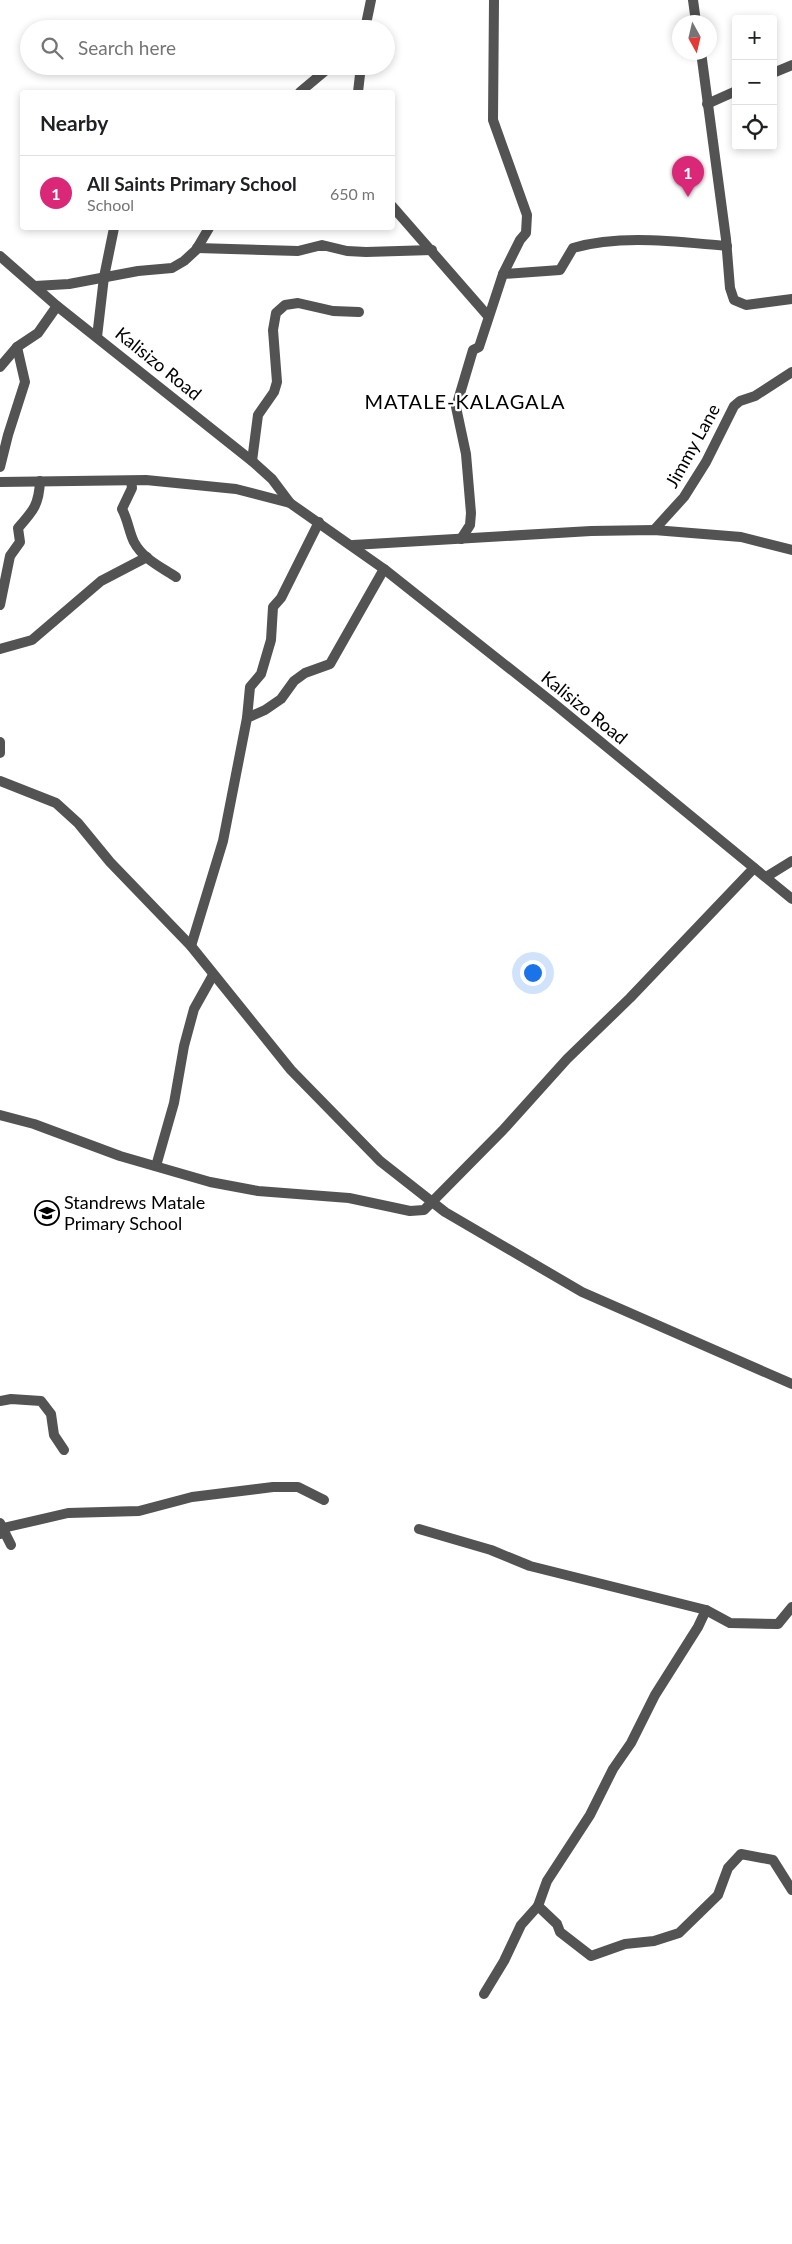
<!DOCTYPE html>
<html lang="en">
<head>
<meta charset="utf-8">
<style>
  :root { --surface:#fff; --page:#f2f2f2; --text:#202124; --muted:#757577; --line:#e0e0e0; --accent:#db2777 }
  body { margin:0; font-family:Lato,sans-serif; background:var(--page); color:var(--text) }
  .controls { position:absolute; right:15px; top:15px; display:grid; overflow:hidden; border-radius:5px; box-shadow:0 2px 8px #0003 }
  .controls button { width:45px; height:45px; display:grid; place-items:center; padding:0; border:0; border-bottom:1px solid var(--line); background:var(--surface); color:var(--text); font:25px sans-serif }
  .compass { position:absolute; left:672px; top:15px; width:45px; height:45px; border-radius:50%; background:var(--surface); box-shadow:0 2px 8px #0003; rotate:172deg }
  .you { position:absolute; left:532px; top:972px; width:18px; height:18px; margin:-12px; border:4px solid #fff; border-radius:50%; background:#1a73e8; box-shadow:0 0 0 8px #1a73e833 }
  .badge { display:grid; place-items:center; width:32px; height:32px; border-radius:50%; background:var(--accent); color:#fff; font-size:16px; font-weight:700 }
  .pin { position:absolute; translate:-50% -41px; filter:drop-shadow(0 1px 2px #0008) }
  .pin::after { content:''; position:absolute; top:26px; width:18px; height:15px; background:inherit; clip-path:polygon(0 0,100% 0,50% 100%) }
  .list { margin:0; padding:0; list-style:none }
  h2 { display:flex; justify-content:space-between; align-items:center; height:65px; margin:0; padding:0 20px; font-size:21px }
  h2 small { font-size:16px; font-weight:400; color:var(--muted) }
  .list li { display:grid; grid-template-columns:32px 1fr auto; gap:15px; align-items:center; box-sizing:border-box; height:75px; padding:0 20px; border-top:1px solid var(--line) }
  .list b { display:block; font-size:19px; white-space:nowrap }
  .list p { margin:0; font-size:16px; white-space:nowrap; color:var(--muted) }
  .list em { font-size:16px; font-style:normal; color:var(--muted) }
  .icon { flex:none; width:28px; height:28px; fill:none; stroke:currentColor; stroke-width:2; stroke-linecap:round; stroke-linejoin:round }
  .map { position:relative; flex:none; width:792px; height:2244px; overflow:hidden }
  .search { position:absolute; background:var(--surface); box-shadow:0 2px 8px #0003; left:20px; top:20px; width:375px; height:55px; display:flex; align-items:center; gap:12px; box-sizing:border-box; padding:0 18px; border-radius:28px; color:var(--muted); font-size:19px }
  .panel { position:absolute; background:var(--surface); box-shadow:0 2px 8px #0003; left:20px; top:90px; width:375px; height:140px; border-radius:5px }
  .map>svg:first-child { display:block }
</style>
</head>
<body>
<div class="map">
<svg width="792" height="2244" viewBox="0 0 792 2244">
  <rect width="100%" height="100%" fill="#fff"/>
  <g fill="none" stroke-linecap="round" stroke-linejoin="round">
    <g stroke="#535353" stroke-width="10">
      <polyline points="693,0 696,22"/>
      <polyline points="365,29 371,0"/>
      <polyline points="701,52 726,239 730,288 734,300 746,305 792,299"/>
      <polyline points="773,73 792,65"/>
      <polyline points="300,92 331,66"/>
      <polyline points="358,92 361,66"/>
      <polyline points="707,104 736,91"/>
      <polyline points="392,206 488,316"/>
      <polyline points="197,248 298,251 322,245 347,251 366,252 432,250"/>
      <polyline points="0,256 57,306 252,461 272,479 290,503"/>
      <path d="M503 274 560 270 573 248C622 234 677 242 727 246"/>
      <polyline points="35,286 69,284 138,271 172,268 184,261 196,250 209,228"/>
      <polyline points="97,337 104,277 114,228"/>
      <polyline points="0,367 17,347 38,333 57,306"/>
      <polyline points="252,461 258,415 274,392 277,382 273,330 276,313 285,305 298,303 333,311 359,312"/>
      <polyline points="0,467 8,435 25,382 17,347"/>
      <path d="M131 481 132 488 122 509C128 520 129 532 134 542 143 559 161 567 176 577"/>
      <polyline points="0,482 146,480 236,489 290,503 384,569 557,706 792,899"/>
      <polyline points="654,530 684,497 706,462 734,406 740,401 755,396 792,372"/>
      <polyline points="461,539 470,525 471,513 466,454 456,407 473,350 479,347 503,274 520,240 526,233 527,215 493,120 494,0"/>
      <polyline points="353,545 591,531 654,530 741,537 792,550"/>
      <path d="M0 605 10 556 20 542 18 528C33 511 39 505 40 481"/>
      <polyline points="0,649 32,640 101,581 147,557"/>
      <polyline points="247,718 250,687 261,674 271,640 273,607 281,598 319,522"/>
      <polyline points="0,742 0,753"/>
      <polyline points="0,781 56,803 78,823 110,862 191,946 291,1070 380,1161 445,1212 582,1292 792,1384"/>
      <polyline points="766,877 792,861"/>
      <polyline points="191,946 223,841 247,718 265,710 281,699 294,681 305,673 330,664 384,569"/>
      <polyline points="0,1115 34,1124 120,1156 210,1182 258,1191 349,1198 410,1211 424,1210 503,1130 567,1059 630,998 754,868"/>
      <polyline points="156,1166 174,1103 184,1046 194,1009 213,975"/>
      <polyline points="0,1401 11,1399 41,1401 51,1414 54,1435 64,1450"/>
      <polyline points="0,1523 11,1545"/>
      <polyline points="419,1529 491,1550 530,1566 706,1610 730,1623 778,1624 792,1607"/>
      <polyline points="0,1534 3,1528 68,1513 139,1511 192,1497 273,1487 298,1487 324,1500"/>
      <polyline points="538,1906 547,1881 590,1815 613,1769 631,1743 655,1695 698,1627 706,1610"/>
      <polyline points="484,1994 504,1961 521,1925 538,1906 557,1924 560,1932 591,1956 625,1944 654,1941 679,1933 718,1895 728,1868 741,1854 773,1860 792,1890"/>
    </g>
  </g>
  <defs>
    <symbol id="school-ring" viewBox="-11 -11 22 22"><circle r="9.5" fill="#fff" stroke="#000" stroke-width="1.5"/><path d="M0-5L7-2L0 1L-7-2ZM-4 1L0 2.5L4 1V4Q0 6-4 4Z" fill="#000"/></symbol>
  </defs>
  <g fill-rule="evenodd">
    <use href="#school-ring" x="33" y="1199" width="28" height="28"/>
  </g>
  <g text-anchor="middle" stroke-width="4.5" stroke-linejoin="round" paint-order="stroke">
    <g font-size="18" fill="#000" stroke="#fff">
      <text transform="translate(158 364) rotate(39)" y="6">Kalisizo Road</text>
      <text transform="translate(693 446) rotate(-61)" y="6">Jimmy Lane</text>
      <text transform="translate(584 708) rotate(39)" y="6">Kalisizo Road</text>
    </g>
    <g font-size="18" fill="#000" stroke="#fff" text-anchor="start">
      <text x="64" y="1209">Standrews Matale<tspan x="64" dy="21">Primary School</tspan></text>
    </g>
    <g font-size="20" letter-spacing="1" fill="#000" stroke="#fff">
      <text x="465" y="409">MATALE-KALAGALA</text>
    </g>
  </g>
</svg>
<div class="controls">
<button>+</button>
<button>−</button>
<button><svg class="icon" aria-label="locate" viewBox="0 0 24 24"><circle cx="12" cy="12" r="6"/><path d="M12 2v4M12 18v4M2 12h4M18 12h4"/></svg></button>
</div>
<svg class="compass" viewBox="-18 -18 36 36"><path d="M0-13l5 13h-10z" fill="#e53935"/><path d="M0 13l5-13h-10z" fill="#757577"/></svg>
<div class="you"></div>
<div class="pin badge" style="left:688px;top:197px">1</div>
<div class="search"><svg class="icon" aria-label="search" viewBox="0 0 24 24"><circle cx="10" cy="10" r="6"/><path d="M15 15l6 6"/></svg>Search here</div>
<section class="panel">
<h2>Nearby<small></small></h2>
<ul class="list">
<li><span class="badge">1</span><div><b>All Saints Primary School</b><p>School</p></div><em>650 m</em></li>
</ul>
</section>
</div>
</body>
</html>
